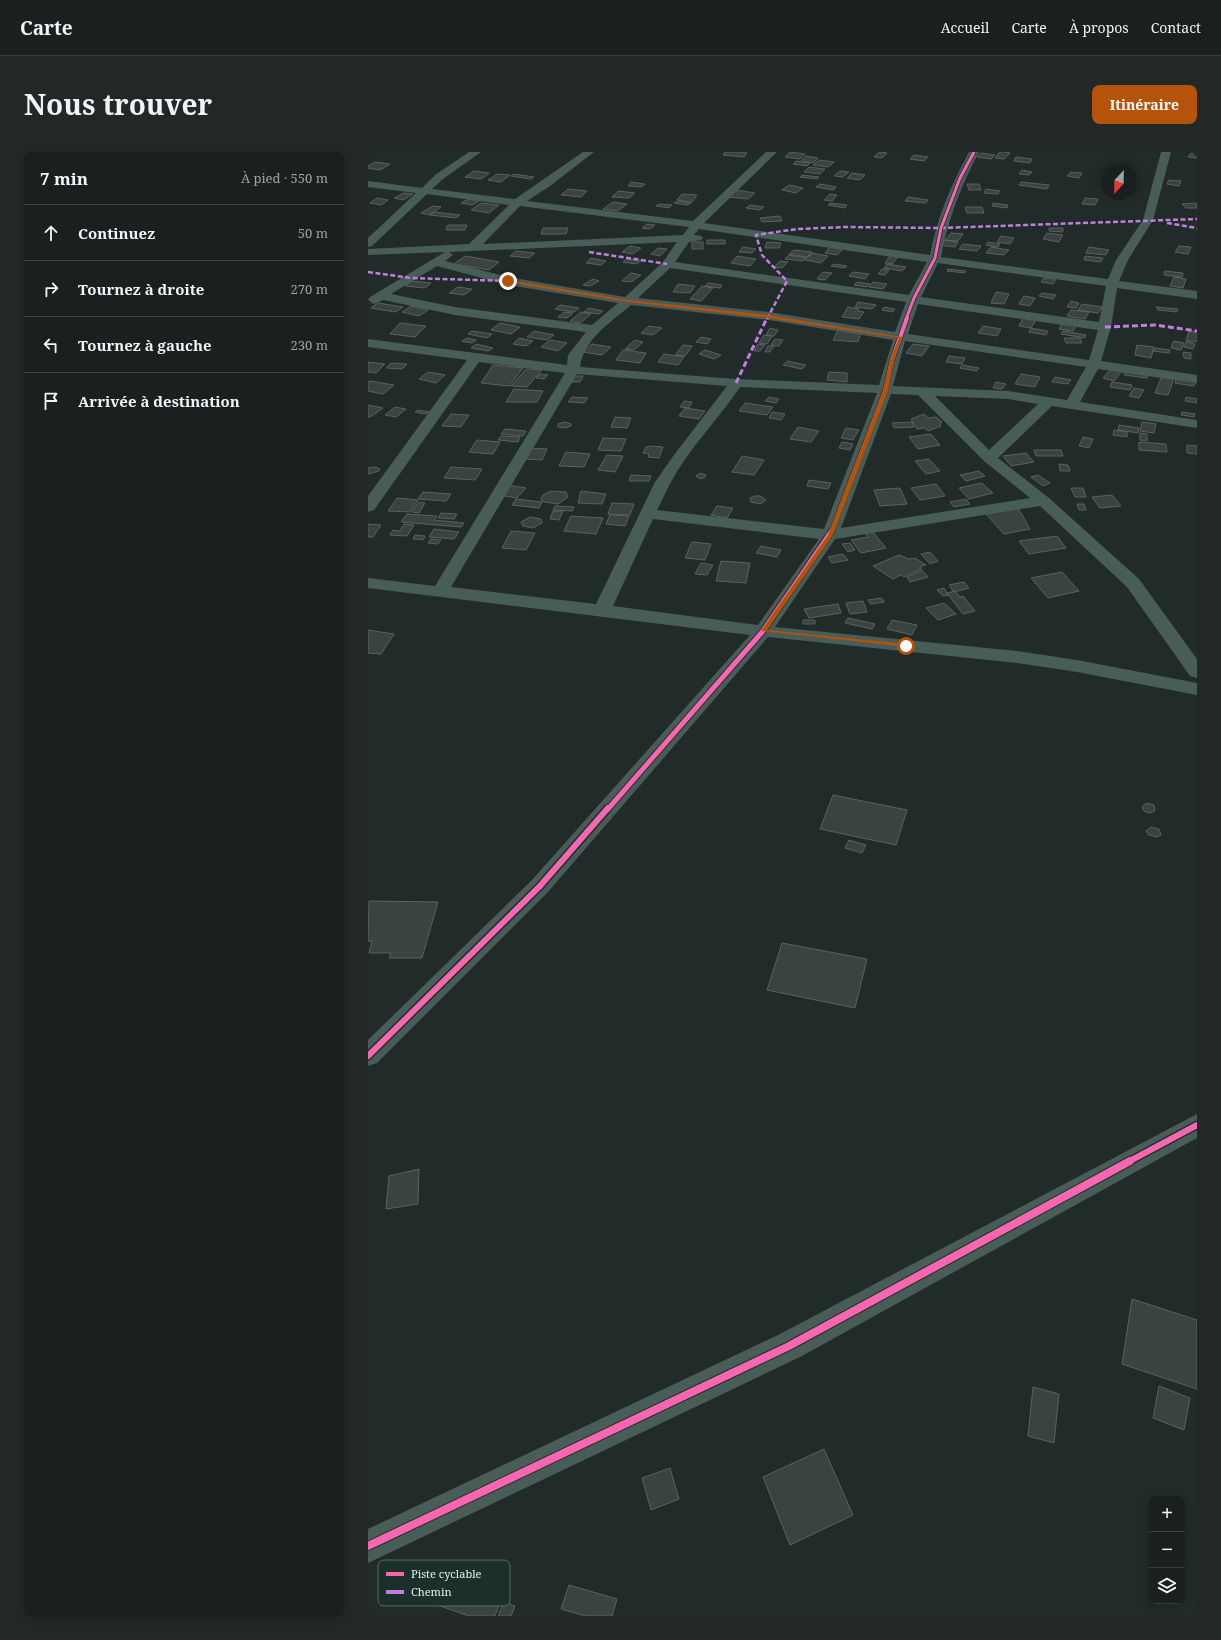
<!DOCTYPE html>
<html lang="fr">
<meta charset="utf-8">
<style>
:root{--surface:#19201f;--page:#222828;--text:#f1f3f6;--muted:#9fa3a4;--line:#373e3d;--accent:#b45309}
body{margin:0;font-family:"Noto Serif",serif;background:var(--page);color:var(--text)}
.controls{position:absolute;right:12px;bottom:12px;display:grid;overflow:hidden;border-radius:8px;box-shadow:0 2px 10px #0003}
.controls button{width:36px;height:36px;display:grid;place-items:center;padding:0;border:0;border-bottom:1px solid var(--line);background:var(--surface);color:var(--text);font:20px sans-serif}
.compass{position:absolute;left:733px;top:12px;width:36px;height:36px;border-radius:50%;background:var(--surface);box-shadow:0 2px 10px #0003;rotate:202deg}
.stop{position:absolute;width:12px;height:12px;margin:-9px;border:3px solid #b45309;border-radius:50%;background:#fff}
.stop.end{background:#b45309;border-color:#fff;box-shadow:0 1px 4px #0008}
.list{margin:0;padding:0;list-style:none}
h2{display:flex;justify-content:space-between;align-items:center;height:52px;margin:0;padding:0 16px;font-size:17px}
h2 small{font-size:13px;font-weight:400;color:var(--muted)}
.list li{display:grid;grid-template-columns:26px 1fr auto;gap:12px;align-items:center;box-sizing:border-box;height:56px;padding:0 16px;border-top:1px solid var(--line)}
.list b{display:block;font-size:15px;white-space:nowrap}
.list em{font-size:13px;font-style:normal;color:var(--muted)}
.icon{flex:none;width:22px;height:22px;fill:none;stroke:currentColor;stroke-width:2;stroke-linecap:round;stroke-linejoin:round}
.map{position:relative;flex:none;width:829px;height:1464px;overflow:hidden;border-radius:8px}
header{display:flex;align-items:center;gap:24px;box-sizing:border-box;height:56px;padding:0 20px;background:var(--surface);border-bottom:1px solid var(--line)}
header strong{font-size:19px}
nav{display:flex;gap:22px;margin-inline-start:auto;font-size:14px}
.intro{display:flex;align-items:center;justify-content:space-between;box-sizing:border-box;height:96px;padding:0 24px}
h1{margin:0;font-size:28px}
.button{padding:10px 18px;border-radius:8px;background:var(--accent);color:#fff;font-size:14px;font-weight:700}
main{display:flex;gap:24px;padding:0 24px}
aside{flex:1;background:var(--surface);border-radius:8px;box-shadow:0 2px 10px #0003}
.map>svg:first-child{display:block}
.building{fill:#3a4341;stroke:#59625f}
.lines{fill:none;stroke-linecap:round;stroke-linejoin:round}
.minor{fill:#495d58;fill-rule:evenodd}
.quiet-far1{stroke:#c07fdc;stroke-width:2.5;stroke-dasharray:5 2.5;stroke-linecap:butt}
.quiet{stroke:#c07fdc;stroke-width:3;stroke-dasharray:6 3;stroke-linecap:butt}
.cycleway-far4-casing{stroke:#1c302b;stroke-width:4.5}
.cycleway-far3-casing{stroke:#1c302b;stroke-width:5.5}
.cycleway-far2-casing{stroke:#1c302b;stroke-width:7}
.cycleway-far1-casing{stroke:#1c302b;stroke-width:9}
.cycleway-casing{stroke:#1c302b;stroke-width:10}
.cycleway-far4{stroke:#f766af;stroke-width:3}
.cycleway-far3{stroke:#f766af;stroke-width:4}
.cycleway-far2{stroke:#f766af;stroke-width:5}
.cycleway-far1{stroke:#f766af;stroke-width:6}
.cycleway{stroke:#f766af;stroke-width:8}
.route{fill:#b45309}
.key{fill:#1c302b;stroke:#586a65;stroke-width:1}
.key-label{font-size:11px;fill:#e3f0ec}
</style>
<header>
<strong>Carte</strong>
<nav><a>Accueil</a><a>Carte</a><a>À propos</a><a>Contact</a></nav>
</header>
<div class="intro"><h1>Nous trouver</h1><a class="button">Itinéraire</a></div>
<main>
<aside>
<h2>7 min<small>À pied · 550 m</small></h2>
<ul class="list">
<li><svg class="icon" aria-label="ahead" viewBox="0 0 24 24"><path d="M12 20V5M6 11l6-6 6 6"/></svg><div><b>Continuez</b></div><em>50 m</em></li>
<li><svg class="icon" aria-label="right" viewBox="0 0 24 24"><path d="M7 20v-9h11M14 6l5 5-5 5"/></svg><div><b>Tournez à droite</b></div><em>270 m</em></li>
<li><svg class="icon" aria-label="left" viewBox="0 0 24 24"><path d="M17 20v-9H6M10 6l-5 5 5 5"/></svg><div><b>Tournez à gauche</b></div><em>230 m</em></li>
<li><svg class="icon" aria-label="arrive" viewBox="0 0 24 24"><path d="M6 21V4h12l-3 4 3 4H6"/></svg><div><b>Arrivée à destination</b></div></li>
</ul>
</aside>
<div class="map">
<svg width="829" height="1464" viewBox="0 0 829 1464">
<rect width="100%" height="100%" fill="#212b29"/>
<path class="building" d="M357,0h22l-3,5 -21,-2z
M422,0l15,2 -5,5 -15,-2z
M511,0h1l7,1 -5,5 -8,-1z
M632,0h4l6,1 -6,6 -9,-1z
M613,1l14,2 -4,4 -14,-2z
M823,1h6v5l-9,-1z
M546,3l14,2 -4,4 -14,-2z
M438,4l12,2 -5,5 -12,-2z
M648,5l16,2 -2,4 -16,-2z
M451,8l15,2 -6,5 -15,-2z
M428,9l14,2 -3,3 -14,-2z
M7,10l15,2 -10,6 -12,-2v-2z
M441,15l16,2 -5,5 -16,-2z
M654,18l10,2 -3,3 -10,-1z
M106,19l15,2 -8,6 -16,-2z
M472,19l9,1 -6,5 -9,-1z
M703,20l11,1 -3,5 -12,-2z
M484,21l13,2 -5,5 -13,-2z
M129,22l13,1 -9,7 -13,-2z
M146,22l20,3 -3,2 -20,-3z
M434,23l17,2 -2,2 -17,-2z
M801,28l12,1 -2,5 -12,-2z
M263,30l14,2 -4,3 -13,-1z
M653,30l28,3 -2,4 -28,-4z
M452,32l16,3 -3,3 -17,-3z
M599,32h12l2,6h-12z
M421,33l14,3 -7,5 -14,-3z
M200,37l19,2 -6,6 -20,-2z
M618,37l14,2 -2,3 -14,-1z
M369,38l18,3 -7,6 -19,-2z
M250,39l17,2 -6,5 -17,-1z
M36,41l9,1 -10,6 -9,-2z
M314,42l15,1 -5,7 -15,-2z
M462,42l7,1 -5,6 -8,-1z
M746,42h14l-1,4 -14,-2z
M540,45l20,3 -2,3 -21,-2z
M9,46l11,2 -7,5 -11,-2z
M717,46l13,1 -3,6 -13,-1z
M100,47l11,2 -7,4 -11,-2z
M309,49l14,2 -3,2 -14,-2z
M245,50l14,2 -9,7 -15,-2z
M113,51l18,2 -10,8 -18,-3z
M462,51l17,2 -2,3 -17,-3z
M625,51l15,2 -1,3 -15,-2z
M828,51l1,5h-11l-4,-4z
M291,52l13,1 -3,3 -13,-2z
M382,53l14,2 -4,3 -14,-2z
M65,54l8,1 -12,8 -8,-2z
M597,55h17l2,6h-17z
M67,60l25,3 -4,3 -26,-3z
M412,64l2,5 -20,1 -2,-4z
M279,72l8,1 -5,4 -8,-1z
M80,73h19l-2,5h-19z
M175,76h25l-2,6h-25z
M681,76h14v4l-14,-1z
M583,81l12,1 -5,7 -13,-1z
M679,81l16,2 -4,7 -16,-3z
M633,84l13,2 -4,6 -13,-2z
M339,88h18v4h-18z
M572,88l18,2 -3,5 -17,-2z
M324,90h11v7h-11z
M399,90l14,1 -2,5h-14z
M620,90l12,2 -2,3 -12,-2z
M595,92l18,2 -4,5 -18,-2z
M262,94l11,2 -8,6 -11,-2z
M811,94l12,1 -3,7 -13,-2z
M375,95l13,2 -4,4 -13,-1z
M462,95l13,2 -6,6 -12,-2z
M623,95l18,3 -5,5 -18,-2z
M721,95l20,3 -3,5 -20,-2z
M290,96l9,1 -7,7 -9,-2z
M426,98l18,2 -5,5 -18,-3z
M148,99l19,2 -6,5 -19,-2z
M444,101l16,3 -7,7 -16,-3z
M421,103l17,3 -3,3 -18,-2z
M97,104l34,6 -10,8 -35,-6z
M369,104l19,3 -6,7 -19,-3z
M522,104l8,1 -6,7 -7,-1z
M717,104l18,2 -2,4 -17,-2z
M223,106l15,3 -5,4 -15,-2z
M259,107l14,2 -5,3 -13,-2z
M412,109l8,1 -6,6 -8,-1z
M466,112l13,2 -2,2 -14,-2z
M519,112l19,3 -4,4 -18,-3z
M514,117l7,1 -4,5 -7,-1z
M580,117l18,2 -1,2 -18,-2z
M797,119l18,2 -1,4 -18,-2z
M455,120l9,1 -7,7 -8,-1z
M485,120l16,2 -4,5 -16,-3z
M263,121l10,2 -10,7 -9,-1z
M806,125l12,2 -3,9 -13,-2z
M676,126l12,1 -3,5 -12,-2z
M225,127l6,2 -9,5 -7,-1z
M44,129l19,2 -6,5 -20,-2z
M489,130l13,2 -3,3 -13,-2z
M505,130l14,2 -4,5 -14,-2z
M340,131l14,2 -2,3 -15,-2z
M310,132l17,2 -5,7 -17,-1z
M334,134l11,2 -12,13 -11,-2z
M90,135l14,2 -8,6 -15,-2z
M628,140l13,2 -5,10 -13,-1z
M674,141l14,2 -3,4 -14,-3z
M656,144l11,2 -5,8 -11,-2z
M703,149l8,2 -3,5 -9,-1z
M490,150l18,3 -4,4 -17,-2z
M10,151l25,4 -7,5 -25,-4z
M714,152l20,3 -4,6 -20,-3z
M192,153l19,3 -5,4 -19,-3z
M43,154l17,4 -9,6 -17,-4z
M480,155l11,2 -1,2 6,1 -5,7 -17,-2z
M516,155l11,2 -2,3 -11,-2z
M788,155l22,2 -1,3 -19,-2z
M221,156l14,3 -4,3 -15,-2z
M703,158l18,2 -4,7 -18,-3z
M196,160l9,1 -6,5 -9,-1z
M213,160l10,2 -11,9 -10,-2z
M655,166l13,2 -5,8 -12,-2z
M695,169l14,3 -4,7 -14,-2z
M32,171l26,3 -11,11 -25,-3z
M132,171l20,4 -9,7 -20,-4z
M281,174l13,2 -9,7 -12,-2z
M615,174l18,3 -4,7 -19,-3z
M402,176l8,2 -4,6 -8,-1z
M663,176l17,3 -2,4 -17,-3z
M470,178l23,2 -3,10 -25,-2z
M104,179l20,3 -5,4 -19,-4z
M166,179l20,4 -7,5 -20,-3z
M695,179l23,4 -1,3 -24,-4z
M821,179l8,1v10l-11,-1z
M396,183l8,1 -5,8 -8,-1z
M333,185l10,2 -4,5 -11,-2z
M99,186l9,2 -4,3 -10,-2z
M151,186l14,3 -7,5 -13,-2z
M696,186h16l2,5h-16z
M407,187l8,1 -4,6 -8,-1z
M182,188l17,3 -9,8 -17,-4z
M267,188l8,2 -9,8 -9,-1z
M806,189l10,2 -3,7 -10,-2z
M818,190l9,2 -2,5 -9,-2z
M108,192l17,4 -5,3 -17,-3z
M224,192l19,3 -9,8 -19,-3z
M390,192l7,1 -5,6h-6z
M545,192l16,2 -7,10 -16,-3z
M315,193l9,1 -7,10 -10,-1z
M769,193l17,2 -3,11 -16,-3z
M400,194h6l-4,6h-5z
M787,196l15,2 -1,3 -16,-2z
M255,198l23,3 -6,10 -24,-3z
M337,198l16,5 -7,4 -15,-5z
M815,200l8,1v6l-7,-1z
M296,202l20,3 -6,8 -20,-3z
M581,204l16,2 -3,6 -16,-2z
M419,209l19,4 -4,4 -19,-4z
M0,210l17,2 -9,9 -8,-1z
M23,211l16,1 -5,5 -16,-1z
M125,213l30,3 -14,18 -28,-3z
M594,213l17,3 -2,3 -17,-3z
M158,217l16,1 -15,17 -16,-1z
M743,217l11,2 -8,10 -11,-3z
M757,218l23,3 -1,5 -23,-3z
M60,220l17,3 -9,8 -17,-4z
M461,220l18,1v9l-20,-2z
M172,222l8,1 -4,4 -8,-1z
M653,222l19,3 -5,10 -20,-3z
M207,224h8l-3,6h-8z
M794,224l12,2 -6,17 -13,-2z
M687,225l16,3 -3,4 -16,-2z
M809,225l19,3 -2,6 -19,-3z
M2,229l24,4 -11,9 -15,-3v-9z
M628,230l10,2 -4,5 -9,-1z
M744,230l20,3 -2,5 -20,-3z
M766,236l10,2 -5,8 -10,-2z
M146,237l29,2 -6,11h-31z
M204,245l16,1 -4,5 -16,-1z
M401,245l10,2 -3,4 -11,-2z
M818,245l11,2v4l-12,-2z
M316,249l8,1 -3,6 -9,-1z
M377,251l28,4 -6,8 -28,-4z
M0,253l15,3 -13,9h-2z
M27,255l11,2 -10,8 -11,-2z
M317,256l20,3 -6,8 -20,-3z
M50,258l11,2 -4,2 -10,-2z
M404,260l13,2 -4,6 -12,-2z
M814,260l13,2 -1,3 -13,-2z
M83,262l18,1 -8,12 -19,-1z
M556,262l5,4 7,-1 6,5 -2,1 1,3 -13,5 -3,-3 -8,1 -6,-10z
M247,265l16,1 -4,10 -16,-1z
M197,270l6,2v2l-6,2 -7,-1v-3z
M544,270l2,5 -20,1 -2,-5z
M774,270l14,2 -2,9 -14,-2z
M751,273l20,3 -1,5 -20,-3z
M430,275l21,4 -8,11 -21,-3z
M478,276l13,2 -6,10 -12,-2z
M137,277l21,2 -3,5 -22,-2z
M746,278l13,2v5l-14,-2z
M772,281l7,1v7l-7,-1z
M563,282l9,11 -22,4 -9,-12z
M133,284l19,1 -2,5 -20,-2z
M715,285l10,2 -4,9 -10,-2z
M235,286l23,1 -5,12 -23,-1z
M109,288l23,2 -7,12 -24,-2z
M474,290l11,2 -3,6 -11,-2z
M771,290l27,2 1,8 -28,-2z
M819,293l10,1v8l-10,-1z
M283,294l12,1 -4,11 -11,-1 1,-3 -6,-1 3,-6z
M162,296l17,1 -5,11 -17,-1z
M666,298h27l2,6h-27z
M198,300l24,2 -6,13 -25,-1z
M658,301l8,9 -23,4 -8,-10z
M239,303l16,1 -8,16 -17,-2z
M374,304l22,4 -10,15 -22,-3z
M561,307l11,12 -14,3 -11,-13z
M691,312l9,1 2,6h-10z
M8,315l4,2 -1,2 -11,3v-6z
M83,315l31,2 -7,11 -31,-2z
M611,319l6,5 -19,5 -6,-6z
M332,321l6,2v1l-4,3 -5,-2 -1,-1z
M263,323l20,1 -2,5h-20z
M670,323l12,8 -7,3 -12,-9z
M441,328l22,3 -3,6 -21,-3z
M614,331l11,10 -24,6 -10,-11z
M568,332l9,12 -25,4 -9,-12z
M139,333l19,3 -9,10 -19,-3z
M532,336l7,16 -27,2 -6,-16z
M703,336h12l3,9h-11z
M183,339l15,1 2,5 -10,7 -14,-2 -3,-2 2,-5z
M213,339l25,3 -4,10 -24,-1z
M55,340l28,2 -5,7 -28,-2z
M744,343l9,11 -21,2 -8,-11z
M387,344h6l5,4 -6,4 -9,-2 -1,-4z
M29,346l21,2 -8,12 -22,-1z
M148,347l26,3 -3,6 -27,-3z
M598,347l4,5 -16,3 -4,-5z
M51,350l6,1 -6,10 -7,-1z
M244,351l22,1 -4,11 -22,-1z
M709,352h7l2,6h-7z
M187,354l19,1 -2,4 -19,-1z
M349,354l16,2 -6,10 -16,-3z
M649,354l13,23 -26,5 -19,-21z
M185,359h10l-4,9 -9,-1z
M73,361l16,1 -3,5 -16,-1z
M39,362l30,2 -3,4 30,3 -3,4 -60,-5z
M242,363l19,1 -4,10 -19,-2z
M203,364l32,2 -7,16 -32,-3z
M162,365l11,2 1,4 -9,5 -10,-2 -2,-4z
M0,372l13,1 -8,12h-5z
M36,372l10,1 -7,11 -17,-1 3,-5 7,1z
M66,377l25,3 -5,7 -25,-2z
M143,379l24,2 -9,17 -24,-2z
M505,380l13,16 -25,5 -10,-13 17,-3 -3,-4z
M47,383l10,1 -2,4 -10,-1z
M689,384l9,12 -37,6 -10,-13z
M63,387l10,1 -3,4 -10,-1z
M324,390l19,2 -6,16 -20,-2z
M482,391l5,7 -7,2 -6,-8z
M393,394l20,4 -4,7 -21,-4z
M562,400l8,9 -8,3 -9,-10z
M475,402l5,6 -16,3 -4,-6z
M531,403l10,4 6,-1 11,7 -6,1 2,2 -18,9 -3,-2 -8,4 -20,-13z
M353,409l29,2 -4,20 -30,-2z
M333,411l12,2 -6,10 -12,-1z
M554,418l6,7 -18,5 -3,-5z
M694,420l17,19 -31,7 -17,-20z
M596,430l5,6 -15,4 -5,-7z
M576,436l4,7 -5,1 -6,-6z
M587,439l5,6 3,-1 12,15 -12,3 -16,-21z
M514,446l2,4 -13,2 -3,-4z
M495,449l4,11 -17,2 -4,-11z
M576,451l12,11 -18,6 -12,-12z
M470,452l3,9 -32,5 -5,-9z
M480,466l27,6 -3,5 -27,-6z
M435,468h12v4h-12z
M524,468l25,5 -5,10 -25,-6z
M0,478l26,4 -13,20 -13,-1z
M465,643l74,15 -11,35 -76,-16z
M778,651l8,2 1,6 -6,2 -5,-2 -2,-4z
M783,675l8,2 2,6 -4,2 -8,-2 -3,-4z
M481,688l17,5 -4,8 -17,-5z
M1,749l69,1 -16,56h-33l2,-5h-22l3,-12h-4z
M414,791l85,16 -12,49 -88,-18z
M51,1017l-1,35 -32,5 3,-33z
M764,1147l65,21v69l-75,-25z
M791,1234l31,12 -6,32 -31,-12z
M665,1235l26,7 -5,49 -26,-7z
M456,1297l29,66 -63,30 -27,-68z
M302,1316l9,31 -28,11 -9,-32z
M64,1413l73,25 -10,26h-26l-52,-18z
M201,1433l48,14 -5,17h-26l-25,-7z
M136,1450l11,4 -4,10h-13z"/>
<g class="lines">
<path class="minor" d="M101,0h12l-38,27 -11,10 83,10 68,-47h11l-44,34 -23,15 166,20 73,-69h11l-73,71 226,32c7,-37 21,-70 39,-103h10c-18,34 -31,67 -38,105l167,22 8,-19 27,-40 18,-68h10l-18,68 -25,40 -9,21 78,10v8l-80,-11 -6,39 -10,34 96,14v8l-99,-14 -18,33 117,18v8l-145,-22 -54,52 51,40 90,81 58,80v19l-7,-2 -63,-89 -87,-81 -205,33 -60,88 242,24 60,9 120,23v12l-120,-23 -60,-9 -249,-26 -220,255 -171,171 -9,3v-26l164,-160 218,-245 -382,-47v-10l67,8 130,-213 -86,-11 -105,148 -6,2v-16l99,-136 -99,-13v-8l199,26 1,-10 18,-23 -131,-17 -72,-15 -9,4 -6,-4 2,-3 75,-45 -77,3v-6l101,-5 40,-39 -82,-11 -55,52 -4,1v-9l48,-45 -48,-6v-6l54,7 13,-13zM152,54l169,21 -6,8 -200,9zM331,77l228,33 -18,33 -234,-33 14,-20 12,-2 2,-2 -2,-2 -7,-1zM309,90l-14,20 -38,35 -117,-20 -63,-16 8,-6 -4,-3zM570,111l168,23 -7,36 -178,-25zM69,114l71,19 110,18 -26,22 -137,-18 -64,-13zM302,116l236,34 -11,30 -126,-20 -131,-14zM550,152l180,26 -9,30 -181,-26zM263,153l138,15 124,20 -14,45 -143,-6 -156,-12c3,-27 31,-45 51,-62zM537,189l181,26 -19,33 -59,-9 -115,-5zM209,222l150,12 -53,69 -19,27 -59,122 -145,-17zM372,235l137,6 -53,136 -167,-19c5,-9 9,-19 14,-28 18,-34 47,-62 69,-95zM523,242l27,1 66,66 46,37 -189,30zM567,244l73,3 30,5 -49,46zM285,367l166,20 -61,86 -145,-19z
M829,962v24l-397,219 -432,206v-34l410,-194z"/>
<path class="quiet-far1" d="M799,71l30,5
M221,100l78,12
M0,120l43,6 97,3
M399,167l20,-38 -25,-26 -6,-20 41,-6 48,-2 96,1 256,-9"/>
<path class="quiet" d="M737,175l50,-2 42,6
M368,231l31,-65"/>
<g class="cycleway-far4-casing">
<path id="cycleway-far4" d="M538,167l8,-21 21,-40 6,-30 19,-50 14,-26"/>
</g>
<g class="cycleway-far3-casing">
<path id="cycleway-far3" d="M463,381l54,-142 7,-31 15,-42"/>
</g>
<g class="cycleway-far2-casing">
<path id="cycleway-far2" d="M240,657l155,-178 68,-99"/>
</g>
<g class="cycleway-far1-casing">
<path id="cycleway-far1" d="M0,904l172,-170 68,-78
M760,1010l69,-37"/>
</g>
<g class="cycleway-casing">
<path id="cycleway" d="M0,1394l421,-200 341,-185"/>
</g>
<use href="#cycleway-far4" class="cycleway-far4"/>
<use href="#cycleway-far3" class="cycleway-far3"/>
<use href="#cycleway-far2" class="cycleway-far2"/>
<use href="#cycleway-far1" class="cycleway-far1"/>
<use href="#cycleway" class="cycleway"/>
</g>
<path class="route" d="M140,128l120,20 140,15 134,22 -8,23 -6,31 -55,144 -66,95 139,14 2,3 -147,-16 67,-96 55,-144 7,-31 9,-22 -131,-20 -140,-16 -121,-20z"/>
<rect x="10" y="1408" width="132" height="46" rx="6" class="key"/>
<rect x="18" y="1420" width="18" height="4" fill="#f766af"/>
<rect x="18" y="1438" width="18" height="4" fill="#c07fdc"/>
<g class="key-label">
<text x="43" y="1426">Piste cyclable</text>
<text x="43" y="1444">Chemin</text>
</g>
</svg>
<div class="controls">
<button>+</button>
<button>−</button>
<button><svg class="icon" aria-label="layers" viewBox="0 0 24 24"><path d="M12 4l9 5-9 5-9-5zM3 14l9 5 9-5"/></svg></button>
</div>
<svg class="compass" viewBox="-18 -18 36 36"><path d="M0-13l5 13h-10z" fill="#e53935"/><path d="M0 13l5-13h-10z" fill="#9fa3a4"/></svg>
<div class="stop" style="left:538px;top:494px"></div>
<div class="stop end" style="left:140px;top:129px"></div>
</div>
</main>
